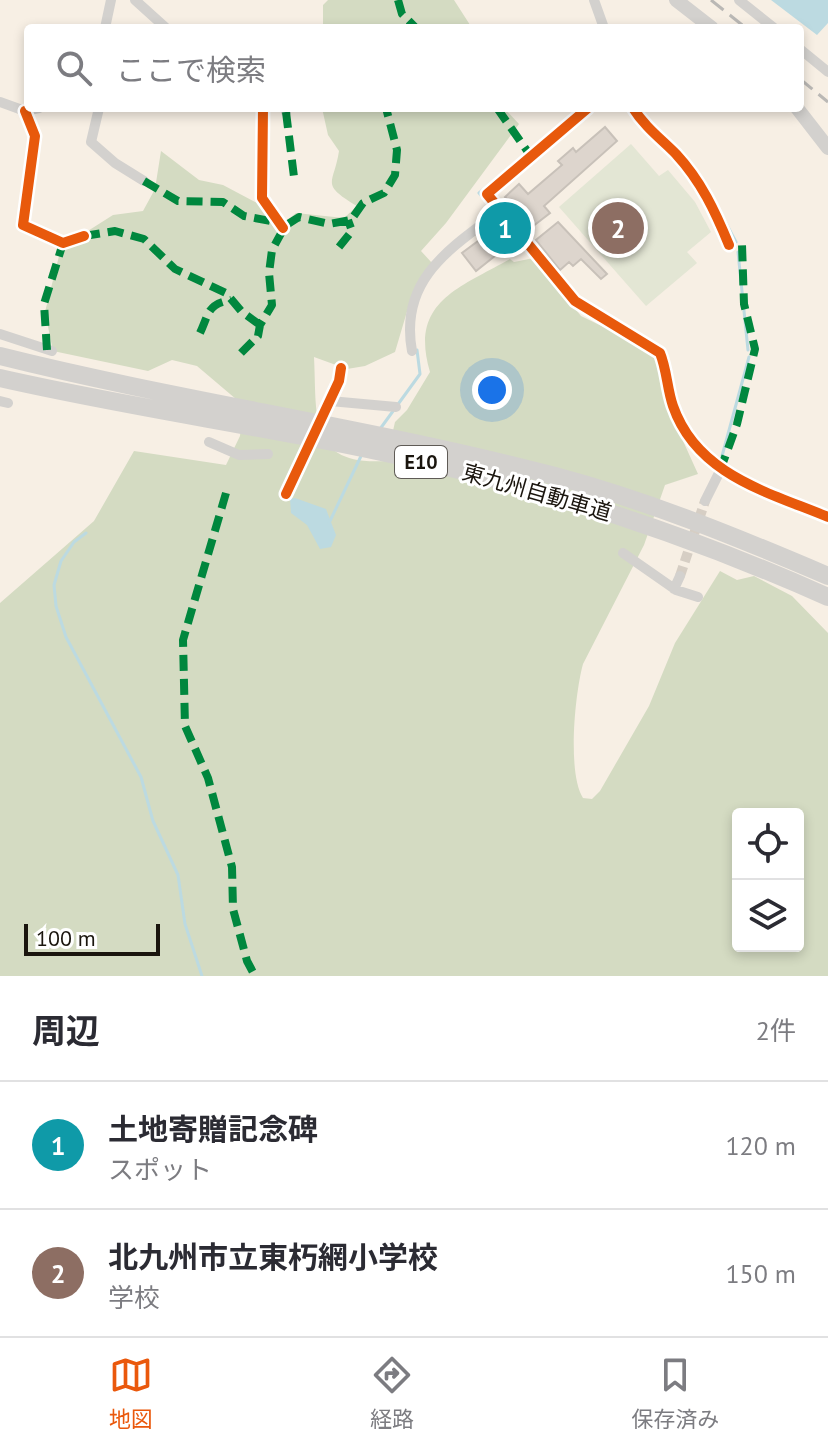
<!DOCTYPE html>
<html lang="ja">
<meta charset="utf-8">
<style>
:root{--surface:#fff;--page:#f2f2f3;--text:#2b2b33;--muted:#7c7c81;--line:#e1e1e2;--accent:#ea580c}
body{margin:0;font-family:"PT Sans","Noto Sans JP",sans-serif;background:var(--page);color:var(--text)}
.controls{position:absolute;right:24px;bottom:24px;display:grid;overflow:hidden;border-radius:8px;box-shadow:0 4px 12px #0003}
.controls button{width:72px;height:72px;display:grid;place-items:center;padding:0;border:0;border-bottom:2px solid var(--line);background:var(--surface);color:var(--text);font:40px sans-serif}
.scale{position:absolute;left:24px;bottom:20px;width:136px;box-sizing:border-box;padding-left:8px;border:4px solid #1a150e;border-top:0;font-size:22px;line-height:28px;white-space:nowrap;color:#1a150e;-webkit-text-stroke:6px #fff;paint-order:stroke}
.you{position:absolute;left:492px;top:390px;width:28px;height:28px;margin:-20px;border:6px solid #fff;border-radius:50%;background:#1a73e8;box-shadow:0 0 0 12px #1a73e833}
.badge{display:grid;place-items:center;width:52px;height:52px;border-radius:50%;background:var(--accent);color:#fff;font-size:26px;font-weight:700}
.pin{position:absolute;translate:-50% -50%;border:4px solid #fff;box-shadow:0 2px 8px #0006}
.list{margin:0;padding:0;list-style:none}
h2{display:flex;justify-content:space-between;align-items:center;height:104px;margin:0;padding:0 32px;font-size:34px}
h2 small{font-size:26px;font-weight:400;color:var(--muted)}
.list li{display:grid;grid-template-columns:52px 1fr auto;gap:24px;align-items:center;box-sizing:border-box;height:128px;padding:0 32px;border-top:2px solid var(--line)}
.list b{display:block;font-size:30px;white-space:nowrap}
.list p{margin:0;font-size:26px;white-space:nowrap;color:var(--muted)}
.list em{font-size:26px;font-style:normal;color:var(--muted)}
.icon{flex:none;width:44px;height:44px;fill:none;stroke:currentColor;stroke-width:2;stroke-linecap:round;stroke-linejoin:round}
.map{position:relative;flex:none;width:828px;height:976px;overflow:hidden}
.search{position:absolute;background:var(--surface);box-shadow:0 4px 12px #0003;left:24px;right:24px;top:24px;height:88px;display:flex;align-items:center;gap:20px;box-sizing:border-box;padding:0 28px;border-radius:8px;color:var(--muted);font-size:30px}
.sheet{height:360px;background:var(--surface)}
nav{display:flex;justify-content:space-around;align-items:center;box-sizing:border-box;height:112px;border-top:2px solid var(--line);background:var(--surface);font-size:22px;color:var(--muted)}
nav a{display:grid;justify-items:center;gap:4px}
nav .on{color:var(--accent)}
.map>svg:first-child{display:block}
.green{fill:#e3e6d4}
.forest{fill:#d4dbc2;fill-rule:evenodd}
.water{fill:#bcdae1}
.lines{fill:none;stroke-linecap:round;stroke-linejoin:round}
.stream{stroke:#bcdae1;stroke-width:3}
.building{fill:#ddd5cd;stroke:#c8c1b9;stroke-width:2}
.street-tunnel{stroke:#d6cec4;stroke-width:10;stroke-dasharray:10 5;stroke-linecap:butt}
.street{stroke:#d3d1ce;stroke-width:10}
.secondary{stroke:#d3d1ce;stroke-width:14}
.highway{stroke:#d3d1ce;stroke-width:18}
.rail{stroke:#bab8b5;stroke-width:3;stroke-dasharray:16 8;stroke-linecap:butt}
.quiet{stroke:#00873e;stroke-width:8;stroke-dasharray:16 8;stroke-linecap:butt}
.cycleway-casing{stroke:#fff;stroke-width:15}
.cycleway{stroke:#e8590c;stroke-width:10}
.labels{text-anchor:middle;stroke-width:6;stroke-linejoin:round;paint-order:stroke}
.shield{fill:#fff;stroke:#5f5b56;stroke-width:2}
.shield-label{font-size:20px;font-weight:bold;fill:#1a150e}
.street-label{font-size:22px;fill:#1a150e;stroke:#fff}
</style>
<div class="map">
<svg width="828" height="976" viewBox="0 0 828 976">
<rect width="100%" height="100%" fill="#f7efe4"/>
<path class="green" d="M631,144l28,32 9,-6 27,32 16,30 -24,20 10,11 -51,43 -87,-99z"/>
<path class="forest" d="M328,0h126l18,28h-149v-23z
M322,108h182l15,16 -73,99 -25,28 11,12 -21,35 -16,54 -30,14 -18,3 -33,-12c3,60 -6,109 72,104l9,-39 12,-12 23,-38c-21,-70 29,-84 80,-113l4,3 20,-4 47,58 70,34 7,12 6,37 34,75 -33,11 -21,60 -61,119c-8,29 -16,109 0,134l9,1 8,-8 49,-85 26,-63 45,-72 17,9 17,-4 38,20 36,37v343h-828v-373l94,-82 40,-70 92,14 14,-29 3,-31 -46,-39 -25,-6 -24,11 -95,-20 -8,-39 16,-64 52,-33 30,-4 12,-22 6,-38 38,29 24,5 36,19 13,19 13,-1 11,-9 48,5 13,-12c-38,-23 -23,-21 -18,-55l-11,-16zM738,814h60v132h-60z"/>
<path class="water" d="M771,0h57v23l-11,12z
M295,498l31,11 10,26 -5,12 -11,2 -13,-24 -16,-12 -1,-14z"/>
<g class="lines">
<path class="stream" d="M653,125l17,17
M547,136l33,-28
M711,195l25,47
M493,209l-14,-16 48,-40
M738,252l10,98
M380,429l40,-55 -3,-24
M722,456l27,-99
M329,523l33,-69
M86,533l-12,9 -13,19 -7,24 2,21 10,31 75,140 12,44 25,54 7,49 17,52"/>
</g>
<path class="building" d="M605,127l12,14 -73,65 6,7 -18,14 -27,-30 14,-13 9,10 34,-29 -4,-4 15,-13 3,4z
M558,222l49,52 -6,5 -20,-20 -8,7 -4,-4 -9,8 -24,-30z
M497,227l13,17 -34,27 -14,-18z"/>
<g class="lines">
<path class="street-tunnel" d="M304,457l23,-51
M680,576l25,-75"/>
<path class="street" d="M135,0l31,28
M594,0l10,28
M739,0l35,28
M105,28l6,-28
M800,49l28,23
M0,102l25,9 14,-3
M99,108l-8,34 24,21 29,18
M263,108l-1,90 21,30
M285,108l1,4
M588,108l-101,86 88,107 85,52c7,17 7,36 13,53 24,69 95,86 155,111
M633,108c12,19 27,30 43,46 25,27 39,57 53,91
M25,111l10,25 -12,89 40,18 21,-7
M0,334l52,17
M412,351c-13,-71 37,-102 88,-140
M0,401l8,2
M330,401l66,6
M329,404l12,-36
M209,442l30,13 29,-1
M286,494l18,-37
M705,501l15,-30
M623,553l53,37 22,7
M674,589l6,-13"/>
<path class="secondary" d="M676,0l36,28
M797,108l31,40"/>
<path class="highway" d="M0,356c184,46 372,72 555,120 94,25 184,62 273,100
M0,378c153,35 310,54 463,93 125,31 246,73 365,126"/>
<path class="rail" d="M711,0l35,28
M800,79l28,23"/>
<path class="quiet" d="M398,0l4,14 14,14
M497,108l33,47
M286,112l8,65
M144,181l34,20 45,1 21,14 32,6
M84,236l31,-5 29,8 31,30 51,24 16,19 18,13
M339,247l13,-16 -4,-11
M200,333c9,-19 7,-29 31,-33
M47,350l-3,-46 19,-61
M241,353l17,-17 2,-11 12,-20 -3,-32 3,-23 13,-24 14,-9 30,7 22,-4 12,-17 21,-10 11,-18 2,-25 -11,-42
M720,471l17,-47 18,-75 -11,-45 -2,-59h-13
M226,493l-43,147 2,86 23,52 24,89 1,42 14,52 8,15"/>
<g class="cycleway-casing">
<path id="cycleway" d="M263,108l-1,90 21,30
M588,108l-101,86 88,107 85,52c7,17 7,36 13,53 24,69 95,86 155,111
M633,108c12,19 27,30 43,46 25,27 39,57 53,91
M25,111l10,25 -12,89 40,18 21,-7
M286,494l53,-113 2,-13"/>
</g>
<use href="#cycleway" class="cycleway"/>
</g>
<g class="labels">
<rect class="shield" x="395" y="446" width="52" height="32" rx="6"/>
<g class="shield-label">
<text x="421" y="469">E10</text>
</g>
<g class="street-label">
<text transform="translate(537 492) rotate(16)" y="8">東九州自動車道</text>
</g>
</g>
</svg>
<div class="controls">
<button><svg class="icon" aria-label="locate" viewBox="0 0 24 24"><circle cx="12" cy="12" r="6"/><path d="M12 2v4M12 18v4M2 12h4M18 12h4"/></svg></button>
<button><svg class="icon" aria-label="layers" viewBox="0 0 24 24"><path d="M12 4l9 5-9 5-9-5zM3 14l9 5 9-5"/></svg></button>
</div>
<div class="scale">100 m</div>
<div class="you"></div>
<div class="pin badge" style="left:505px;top:228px;background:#0f9aa8">1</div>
<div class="pin badge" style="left:618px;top:228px;background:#8d6e63">2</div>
<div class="search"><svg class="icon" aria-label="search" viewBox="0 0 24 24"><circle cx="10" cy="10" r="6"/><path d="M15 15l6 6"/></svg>ここで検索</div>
</div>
<section class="sheet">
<h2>周辺<small>2件</small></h2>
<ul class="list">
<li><span class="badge" style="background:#0f9aa8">1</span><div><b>土地寄贈記念碑</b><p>スポット</p></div><em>120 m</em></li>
<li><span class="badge" style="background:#8d6e63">2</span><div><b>北九州市立東朽網小学校</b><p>学校</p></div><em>150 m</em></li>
</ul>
</section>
<nav>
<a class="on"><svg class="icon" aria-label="map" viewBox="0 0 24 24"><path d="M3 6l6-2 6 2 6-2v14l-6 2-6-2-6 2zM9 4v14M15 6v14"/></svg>地図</a>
<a><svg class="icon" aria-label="directions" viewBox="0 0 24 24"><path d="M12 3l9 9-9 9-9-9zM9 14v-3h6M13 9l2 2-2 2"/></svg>経路</a>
<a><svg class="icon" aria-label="saved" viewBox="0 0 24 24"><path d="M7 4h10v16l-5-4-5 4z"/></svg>保存済み</a>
</nav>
